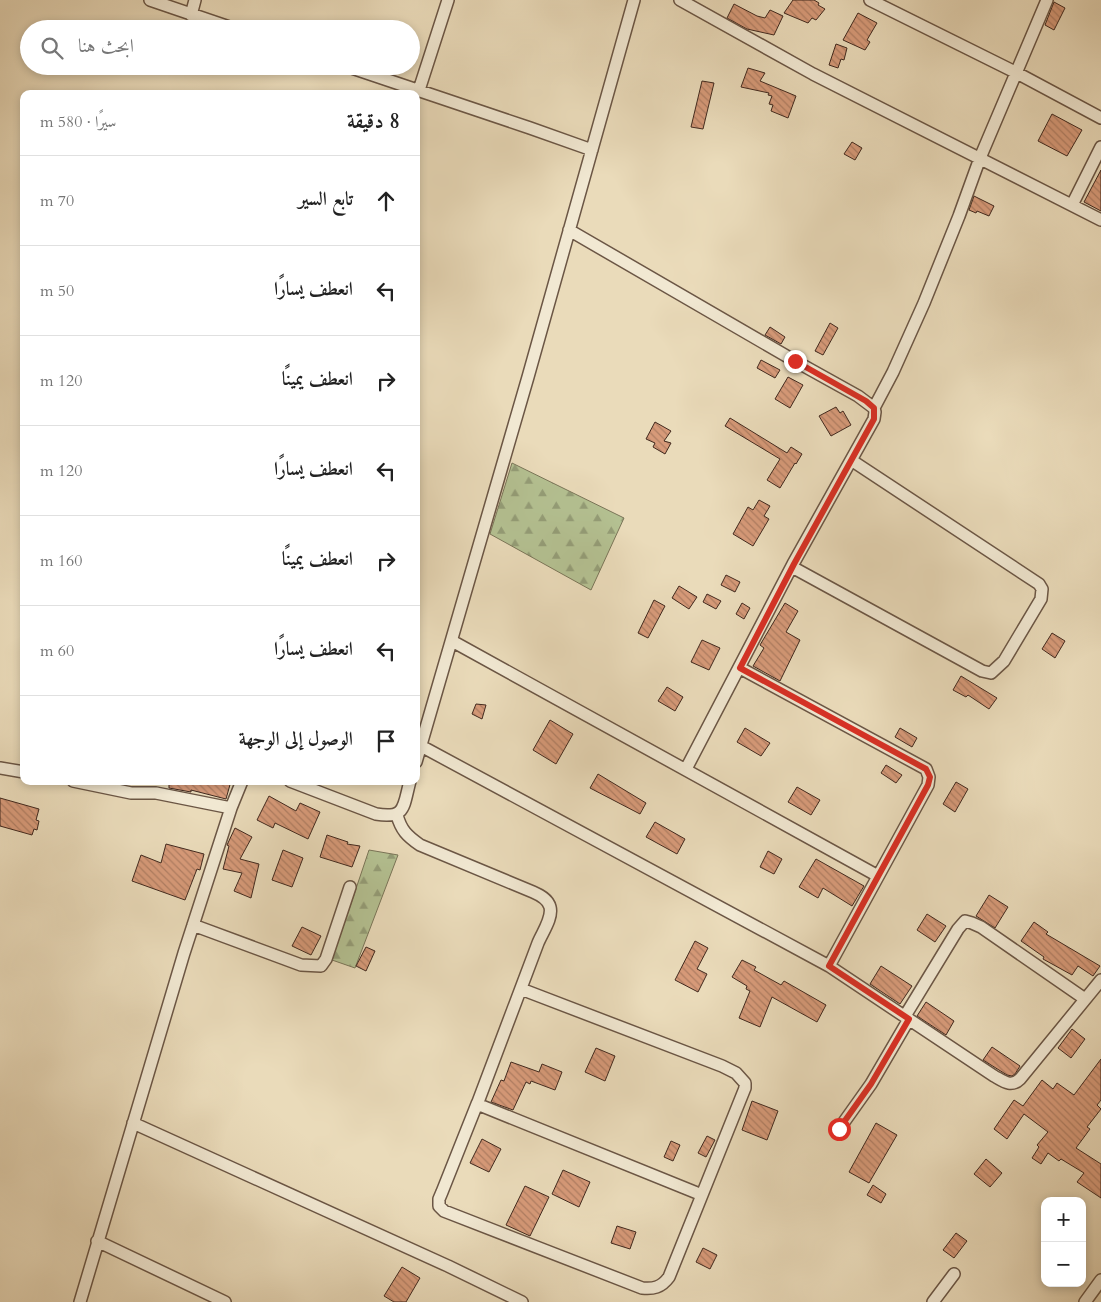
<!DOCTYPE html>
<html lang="ar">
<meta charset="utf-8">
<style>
:root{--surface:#fff;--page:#f6f6f6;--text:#222;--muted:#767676;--line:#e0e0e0}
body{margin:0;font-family:Cardo,Amiri,serif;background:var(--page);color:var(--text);direction:rtl}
.controls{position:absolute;right:15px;bottom:15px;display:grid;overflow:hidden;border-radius:10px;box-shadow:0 2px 8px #0003}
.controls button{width:45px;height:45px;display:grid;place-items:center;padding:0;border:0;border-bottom:1px solid var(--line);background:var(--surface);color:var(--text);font:25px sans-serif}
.stop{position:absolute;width:15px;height:15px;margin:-11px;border:4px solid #d93025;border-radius:50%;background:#fff}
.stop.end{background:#d93025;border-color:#fff;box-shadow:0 1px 5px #0008}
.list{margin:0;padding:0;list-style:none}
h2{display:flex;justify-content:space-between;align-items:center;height:65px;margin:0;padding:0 20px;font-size:21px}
h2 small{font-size:16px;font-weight:400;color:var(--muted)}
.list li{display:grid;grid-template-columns:32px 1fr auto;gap:15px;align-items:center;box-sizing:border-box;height:90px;padding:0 20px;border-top:1px solid var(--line)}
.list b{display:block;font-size:19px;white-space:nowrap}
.list em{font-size:16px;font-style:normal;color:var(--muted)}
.icon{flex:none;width:28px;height:28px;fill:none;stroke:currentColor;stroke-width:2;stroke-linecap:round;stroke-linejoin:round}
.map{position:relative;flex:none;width:1101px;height:1302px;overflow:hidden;direction:ltr}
.search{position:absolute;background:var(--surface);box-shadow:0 2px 8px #0003;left:20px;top:20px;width:400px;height:55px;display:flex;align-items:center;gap:12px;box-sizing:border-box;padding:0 18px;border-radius:28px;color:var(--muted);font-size:19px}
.panel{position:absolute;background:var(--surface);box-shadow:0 2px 8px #0003;left:20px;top:90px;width:400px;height:695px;border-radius:10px;direction:rtl}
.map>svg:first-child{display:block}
.forest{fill:url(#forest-firs);stroke:#7a7558}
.building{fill:url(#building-back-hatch);stroke:#41291e}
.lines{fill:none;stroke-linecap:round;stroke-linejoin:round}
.street-casing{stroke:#6b5645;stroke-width:14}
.street{stroke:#f1e8d2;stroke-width:11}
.route{stroke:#d93025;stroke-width:6}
</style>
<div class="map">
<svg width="1101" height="1302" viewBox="0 0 1101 1302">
<defs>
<pattern id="forest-firs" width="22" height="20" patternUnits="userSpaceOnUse" patternTransform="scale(1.25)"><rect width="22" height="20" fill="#b4c192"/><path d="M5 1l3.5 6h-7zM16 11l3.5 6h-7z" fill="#949d77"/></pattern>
<pattern id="building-back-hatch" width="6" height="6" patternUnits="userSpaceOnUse" patternTransform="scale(1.25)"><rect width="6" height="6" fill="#d79a79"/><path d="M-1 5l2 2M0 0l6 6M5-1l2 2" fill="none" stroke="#b07e63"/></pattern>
</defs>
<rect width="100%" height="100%" fill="#eadbba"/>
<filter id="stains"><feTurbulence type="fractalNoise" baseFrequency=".004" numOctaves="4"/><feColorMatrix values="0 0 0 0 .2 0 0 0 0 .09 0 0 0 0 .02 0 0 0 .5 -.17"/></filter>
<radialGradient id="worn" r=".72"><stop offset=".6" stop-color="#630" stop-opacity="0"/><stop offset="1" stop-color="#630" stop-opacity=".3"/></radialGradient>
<path class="forest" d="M512,463l112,55 -33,72 -101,-56z
M369,850l29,5 -43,113 -23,-8z"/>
<path class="building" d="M793,0h21l5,3 -1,2 7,4 -9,11 -4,-2 -4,5 -24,-10z
M1054,2l11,6 -11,22 -9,-5z
M734,4l23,12 8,2 5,-8 13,6 -9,19 -27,-6 -20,-11z
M858,13l19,10 -10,17 3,2 -5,8 -22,-10z
M836,44l11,4 -3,12 -3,-1 -3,9 -9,-3z
M748,68l17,5 -5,8 36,15 -8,22 -17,-7 2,-6 -4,-1 3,-8 -4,-1 1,-2 -28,-6z
M702,81l12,2 -11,46 -12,-2z
M1052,114l30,16 -15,26 -29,-15z
M852,142l10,6 -7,12 -11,-6z
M1101,170v41l-17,-9z
M974,196l20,10 -5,10 -12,-5 -1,2 -7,-3z
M830,323l8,5 -15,27 -8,-4z
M770,327l15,10 -4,7 -16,-9z
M761,360l19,10 -5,8 -18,-10z
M788,377l15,8 -13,23 -15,-9z
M836,407l4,6 3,-2 8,14 -20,11 -12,-20z
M730,418l57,35 4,-6 11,7 -6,10 -1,-1 -15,25 -13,-8 13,-21 -55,-33z
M655,422l16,9 -7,10 7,2 -6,11 -12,-7 2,-4 -9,-4z
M759,500l11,6 -6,10 5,3 -16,27 -20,-12 15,-27 5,3z
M726,575l14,7 -5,10 -14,-7z
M679,586l18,11 -8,12 -17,-11z
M707,594l14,7 -5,8 -13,-7z
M654,600l11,6 -17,32 -10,-5z
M742,603l8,5 -6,11 -8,-5z
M785,603l13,8 -12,21 14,8 -20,41 -27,-15 11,-18 -4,-3z
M1052,633l13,8 -10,17 -13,-9z
M702,640l18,8 -11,22 -18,-8z
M961,676l36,22 -8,11 -21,-14 -2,2 -13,-7z
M667,687l16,10 -8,14 -17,-10z
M476,704l10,1 -4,14 -10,-5z
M550,720l23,14 -17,30 -23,-14z
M745,728l25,15 -9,13 -24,-14z
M900,728l17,10 -5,9 -17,-10z
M886,765l16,10 -6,8 -15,-10z
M598,774l48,29 -6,11 -50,-26z
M169,781h25l8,3 1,-3h28l-5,18 -35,-9v2l-22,-4z
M956,782l12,7 -13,23 -12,-8z
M797,787l23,13 -9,15 -23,-13z
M269,796l27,15 4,-8 20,9 -12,27 -33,-16 -2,5 -16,-8z
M0,798l39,11 -3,11 3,1 -2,9 -3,-1 -2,6 -32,-9z
M655,822l30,17 -8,15 -31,-17z
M235,828l17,9 -12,22 19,5 -8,34 -17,-7 8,-18 -19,-4 6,-23 -2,-1z
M327,835l21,7 -1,2 13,2 -8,21 -32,-10z
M166,844l38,10 -4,16 -3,-1 -12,31 -53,-19 9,-26 20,8z
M283,850l20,8 -11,29 -20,-7z
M768,851l14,8 -8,15 -14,-7z
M816,859l48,27 -12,20 -29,-18 -5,10 -19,-11z
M989,895l19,12 -13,21 -19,-12z
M927,914l19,12 -11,16 -18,-12z
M1034,922l14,10 -2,2 54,32 -7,10 -15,-10 -6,9 -29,-16 1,-2 -23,-16z
M302,927l19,9 -10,19 -19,-9z
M695,941l13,7 -11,21 10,5 -9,18 -23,-12z
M366,947l9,4 -9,20 -10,-5z
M742,960l14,7 -2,3 27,15 3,-4 42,24 -9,17 -45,-25 -12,30 -21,-9 11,-27 -4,-2 1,-3 -15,-9z
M881,966l31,20 -12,18 -30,-20z
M926,1002l28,19 -8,14 -29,-19z
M1072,1029l13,10 -14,19 -13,-10z
M992,1047l28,19 -5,8 -3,2 -5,-1 -24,-15z
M596,1048l19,8 -10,25 -20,-9z
M1101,1059v41l-4,5 4,4 -14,18 3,2 -14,19 25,16v34l-24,-16 7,-9 -23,-14 -2,2 -11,-8 -7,11 -9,-6 7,-11 -2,-2 11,-13 -24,-18 -17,25 -13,-10 20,-29 9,6 19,-26 11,9 4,-6 17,12z
M511,1062l28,10 3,-8 20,8 -7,18 -24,-9 -1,3 -4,-2 -13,28 -22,-8 10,-22 3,1z
M752,1101l26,10 -11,29 -25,-10z
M876,1123l21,12 -28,48 -20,-11z
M707,1136l8,4 -9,17 -8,-4z
M482,1139l19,10 -12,23 -19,-9z
M671,1141l9,4 -7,16 -9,-4z
M986,1159l16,14 -12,14 -16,-13z
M563,1170l27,12 -11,25 -27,-13z
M873,1185l13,9 -5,9 -14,-8z
M525,1186l24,11 -19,39 -24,-11z
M617,1226l19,6 -6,17 -19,-6z
M956,1233l11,8 -13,17 -11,-8z
M703,1248l14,7 -7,14 -14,-7z
M402,1267l18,11 -14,24h-12l-10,-6z"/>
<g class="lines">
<g class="street-casing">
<path id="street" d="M150,0l85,29
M680,0l133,74 288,146
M870,0l147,73 84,45
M191,15l4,-15
M346,66l184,62 62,22
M419,90l29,-90
M1072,205l29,-58
M569,230l226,131 63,35 16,12
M792,567l190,104 9,2 13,-12 37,-62 1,-10 -3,-5 -188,-124
M452,641l426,235
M740,668l186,101 3,8 -1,8 -99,181
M421,746l408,220 165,110c9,5 17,12 26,3l81,-99
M416,762l112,-385 106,-377
M0,768l24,4
M686,769l107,-205 81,-145 1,-7 -1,-4 19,-36 31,-69 35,-87 21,-58 67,-158
M73,781l58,12h25l75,15
M290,781l86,33c30,5 27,-7 34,-33
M397,815c4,15 10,21 23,30l113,47c7,3 15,7 17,15 3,11 -8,26 -12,36 -20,53 -40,106 -60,159l-1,2 -35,88 -3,7v7l5,5 198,77c11,1 19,0 27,-11l76,-189v-5l-9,-10 -14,-7 -201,-77
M193,925l108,40 20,1 5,-7 24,-72
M905,1016l53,-87 7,-8 7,2 9,4 104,72
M477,1104l225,91
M133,1123l315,143 74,36
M839,1129l32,-45 38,-65
M97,1241l128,61
M80,1302l104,-349 47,-145 11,-27
M933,1302l21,-28
M1085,1302l16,-22"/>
</g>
<use href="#street" class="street"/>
</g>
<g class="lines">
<path class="route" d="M795,361l71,40 8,7v11l-80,145 -54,104 186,101 4,8 -2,8 -99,181 80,53 -38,65 -32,45"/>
</g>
<rect width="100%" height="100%" filter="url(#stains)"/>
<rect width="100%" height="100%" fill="url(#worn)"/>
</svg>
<div class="controls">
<button>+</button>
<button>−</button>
</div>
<div class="stop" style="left:839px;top:1129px"></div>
<div class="stop end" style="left:795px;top:361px"></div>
<div class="search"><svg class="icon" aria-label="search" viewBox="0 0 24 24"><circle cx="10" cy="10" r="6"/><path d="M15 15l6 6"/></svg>ابحث هنا</div>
<section class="panel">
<h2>8 دقيقة<small>سيرًا · 580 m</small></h2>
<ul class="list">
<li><svg class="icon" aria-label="ahead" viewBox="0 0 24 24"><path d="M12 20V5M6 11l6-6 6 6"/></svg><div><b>تابع السير</b></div><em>70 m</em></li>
<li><svg class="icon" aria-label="left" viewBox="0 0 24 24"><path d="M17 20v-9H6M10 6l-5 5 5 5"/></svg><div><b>انعطف يسارًا</b></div><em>50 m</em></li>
<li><svg class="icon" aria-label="right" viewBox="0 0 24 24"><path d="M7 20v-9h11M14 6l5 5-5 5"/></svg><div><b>انعطف يمينًا</b></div><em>120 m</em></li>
<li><svg class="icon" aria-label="left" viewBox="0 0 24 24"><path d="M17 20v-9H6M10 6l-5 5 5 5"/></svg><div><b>انعطف يسارًا</b></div><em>120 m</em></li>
<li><svg class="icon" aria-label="right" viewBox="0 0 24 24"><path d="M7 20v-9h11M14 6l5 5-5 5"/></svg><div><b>انعطف يمينًا</b></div><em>160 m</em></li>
<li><svg class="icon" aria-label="left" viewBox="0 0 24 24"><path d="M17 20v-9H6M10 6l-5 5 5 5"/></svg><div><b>انعطف يسارًا</b></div><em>60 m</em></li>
<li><svg class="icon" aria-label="arrive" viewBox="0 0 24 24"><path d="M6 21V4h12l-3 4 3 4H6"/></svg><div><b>الوصول إلى الوجهة</b></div></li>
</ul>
</section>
</div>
